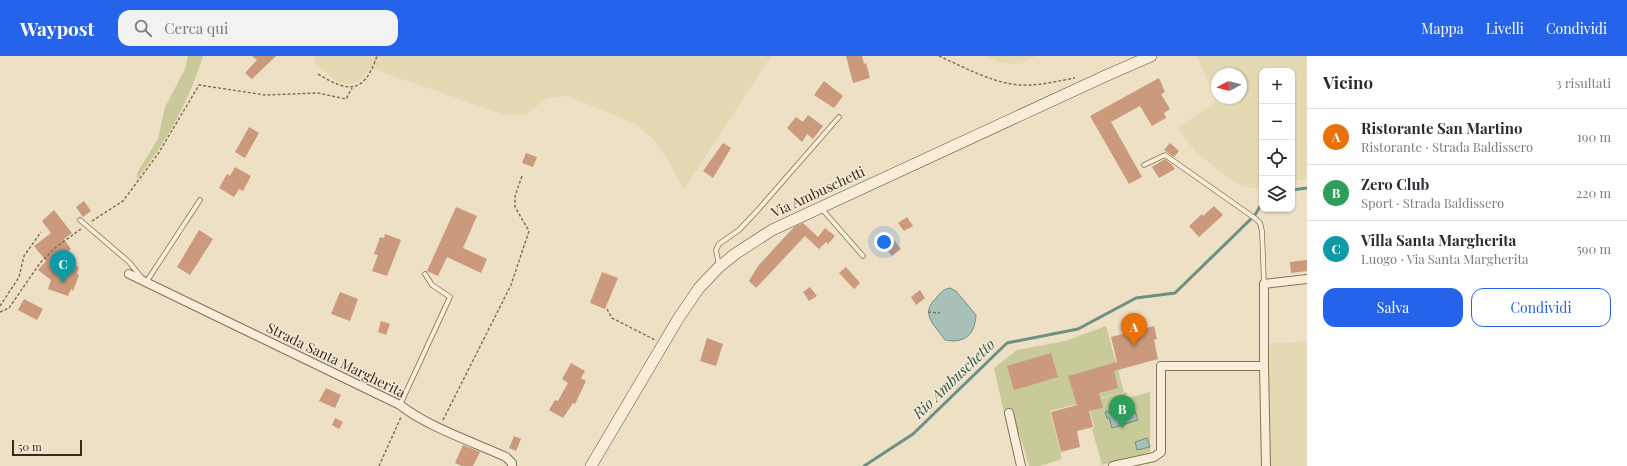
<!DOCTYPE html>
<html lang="it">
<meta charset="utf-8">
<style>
:root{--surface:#fff;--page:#f2f2f3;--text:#2b2b33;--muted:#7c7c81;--line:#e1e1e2;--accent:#2563eb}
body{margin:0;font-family:"Playfair Display",serif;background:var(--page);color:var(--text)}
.controls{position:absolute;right:12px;top:12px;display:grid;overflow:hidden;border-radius:8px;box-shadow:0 1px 3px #0004}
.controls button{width:36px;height:36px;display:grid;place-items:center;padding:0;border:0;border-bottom:1px solid var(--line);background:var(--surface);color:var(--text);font:20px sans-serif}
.compass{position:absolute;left:1211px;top:12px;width:36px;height:36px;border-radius:50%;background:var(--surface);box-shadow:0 1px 3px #0004;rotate:263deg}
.scale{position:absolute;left:12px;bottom:10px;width:70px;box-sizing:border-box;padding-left:4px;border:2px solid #382a1f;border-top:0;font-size:11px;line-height:14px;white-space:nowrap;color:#382a1f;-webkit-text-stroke:3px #f5ead5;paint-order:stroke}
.you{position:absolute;left:884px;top:186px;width:14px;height:14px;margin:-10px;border:3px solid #fff;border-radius:50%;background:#1a73e8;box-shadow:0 0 0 6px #1a73e833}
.badge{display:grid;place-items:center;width:26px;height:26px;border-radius:50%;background:var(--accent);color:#fff;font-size:13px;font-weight:700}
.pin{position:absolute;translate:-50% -33px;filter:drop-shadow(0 1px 2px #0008)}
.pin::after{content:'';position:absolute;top:21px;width:14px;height:12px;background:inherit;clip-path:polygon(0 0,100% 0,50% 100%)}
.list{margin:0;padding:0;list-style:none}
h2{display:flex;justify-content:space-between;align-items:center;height:52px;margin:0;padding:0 16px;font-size:17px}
h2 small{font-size:13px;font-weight:400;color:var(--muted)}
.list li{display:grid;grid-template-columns:26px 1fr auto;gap:12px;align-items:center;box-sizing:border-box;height:56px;padding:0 16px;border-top:1px solid var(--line)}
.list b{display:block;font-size:15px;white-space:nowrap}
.list p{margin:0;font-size:13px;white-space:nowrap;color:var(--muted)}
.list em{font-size:13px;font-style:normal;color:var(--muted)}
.actions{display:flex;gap:8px;padding:12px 16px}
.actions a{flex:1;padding:9px 0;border:1px solid var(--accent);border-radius:12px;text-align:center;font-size:14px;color:var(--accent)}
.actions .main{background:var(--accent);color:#fff}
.icon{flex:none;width:22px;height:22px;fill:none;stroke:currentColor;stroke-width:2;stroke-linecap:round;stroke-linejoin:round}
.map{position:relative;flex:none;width:1307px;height:410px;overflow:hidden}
header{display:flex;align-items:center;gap:24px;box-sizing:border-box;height:56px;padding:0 20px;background:var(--accent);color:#fff}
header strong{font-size:19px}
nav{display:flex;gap:22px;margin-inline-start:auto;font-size:14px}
.search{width:280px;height:36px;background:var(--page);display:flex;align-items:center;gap:10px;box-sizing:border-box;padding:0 14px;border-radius:12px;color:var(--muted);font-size:15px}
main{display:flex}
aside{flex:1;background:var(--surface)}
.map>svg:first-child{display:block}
.farmland{fill:#e3d9b3;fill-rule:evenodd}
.green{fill:#c8cb99}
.water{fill:#a7c1b8;stroke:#6d8f85}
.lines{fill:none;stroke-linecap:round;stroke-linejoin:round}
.stream{stroke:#6d8f85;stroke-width:3}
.building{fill:#cb997c}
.lane-casing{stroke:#88715b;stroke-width:5.5}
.street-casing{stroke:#88715b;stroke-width:10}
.secondary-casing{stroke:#6a523f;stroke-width:12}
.path{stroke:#88715b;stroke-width:1.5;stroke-dasharray:3 2;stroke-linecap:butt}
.lane{stroke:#f8edd8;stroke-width:4}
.street{stroke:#f8edd8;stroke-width:8}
.secondary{stroke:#f8edd8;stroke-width:11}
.labels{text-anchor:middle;stroke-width:3;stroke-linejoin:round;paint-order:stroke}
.street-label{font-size:14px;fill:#382a1f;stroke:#f5ead5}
.water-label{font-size:15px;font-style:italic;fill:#2f5853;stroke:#f5ead5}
</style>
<header>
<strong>Waypost</strong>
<div class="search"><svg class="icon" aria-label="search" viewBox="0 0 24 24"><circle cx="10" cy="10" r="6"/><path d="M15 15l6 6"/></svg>Cerca qui</div>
<nav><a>Mappa</a><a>Livelli</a><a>Condividi</a></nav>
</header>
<main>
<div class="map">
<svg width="1307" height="410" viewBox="0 0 1307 410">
<rect width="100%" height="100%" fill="#ede0c5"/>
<path class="farmland" d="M315,0h456l-87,134 -12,-23 -18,-27 -18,-16 -69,-28 -20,2 -22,17h-20l-135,-47 -4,6 -9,8 -9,2 -10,-2 -23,-18z
M985,0h51l-16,8 -19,-1z
M1197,0h110v123l-15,2v-110h-30v119l-21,-5 -13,-7 -33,-27 -18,-23 39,-26zM1217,18h24v24h-24z
M1307,285v125h-38l-1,-122z"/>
<path class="green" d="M188,0h15c-14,45 -37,87 -66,123v-6l21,-34 7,-32 20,-38z
M1106,270l18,66 -74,19 12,48 -22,7h-11l-9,-31 -12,-4 -14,-63 23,-18 48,-9z
M1126,336l2,6 22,-6v60l-48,13 -10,-36 2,-2 -4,-16 12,-3 -2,-9z"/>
<path class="water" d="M950,232l6,3 20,24c-1,19 -11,29 -31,25 -11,-16 -26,-26 -8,-43 4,-5 7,-8 13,-9z
M1133,350l5,14 -26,8 -3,-10h-2l-2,-6 2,-1 3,2z
M1147,382l3,9 -13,3 -2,-8z"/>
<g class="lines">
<path class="stream" d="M1292,134l15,-2
M864,410l49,-32 94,-91 71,-14 58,-31 39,-5 80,-78 7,-12"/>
</g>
<path class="building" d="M252,0h24l-24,23 -7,-6 12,-13z
M846,0h16l2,8 2,-1 4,15 -17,5z
M1159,22l6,14 -4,2 9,15 -6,4 2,5 -14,8 -12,-20 -29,16 31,55 -13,7 -39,-68z
M824,25l19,15 -9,12 -20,-13z
M808,59l15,11 -10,13 -6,-5 -5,8 -15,-14 9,-11 7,5z
M249,71l10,6 -14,25 -10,-6z
M723,87l8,5 -18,30 -10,-7z
M1170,87l9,8 -5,6 -10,-7z
M526,97l11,4 -4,10 -11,-4z
M1165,103l6,5 4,5 -16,9 -7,-11z
M235,111l16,9 -8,15 -4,-2 -5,8 -15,-9 8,-14 3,2z
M84,145l7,10 -8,6 -7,-10z
M1214,150l9,9 -24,22 -10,-11 13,-12 1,2z
M456,151l21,9 -14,32 24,11 -6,14 -34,-16 -9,19 -11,-5z
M54,154l18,23 -8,6 7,10 -10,11 18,7 -2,7 2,1 -6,16 -2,-2 -3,7 -20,-7 3,-9 -13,-10 8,-9 -12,-15 17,-13 -9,-12z
M907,161l6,9 -9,5 -6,-8z
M803,167l15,14 7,-9 10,8 -7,8 -2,-2 -7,7 -14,-13 -49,52 -7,-7 9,-15 36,-39z
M199,174l14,9 -23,36 -13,-8z
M385,178l16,6 -14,36 -15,-5 6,-16 -4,-1 6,-17 4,1z
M894,184l7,9 -9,7 -7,-8z
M1307,204v11l-16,2 -1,-11z
M846,211l14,16 -6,6 -15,-16z
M602,216l16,6 -13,31 -15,-6z
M810,231l7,9 -8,5 -6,-9z
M920,234l5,8 -9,7 -5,-8z
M340,236l18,7 -8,22 -19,-7z
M24,243l19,10 -6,11 -19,-10z
M381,265l9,3 -4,11 -8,-3z
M1154,270l3,13 -3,1 4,19 -44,12 4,17 -19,5 4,15 -14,3 4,16 -16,4 3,16 -19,5 -10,-40 26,-7 -9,-29 49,-14 -6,-25z
M707,282l16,6 -7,22 -16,-5z
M1051,297l7,24 -44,13 -7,-24z
M571,307l14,8 -4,7 5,3 -11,23 -2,-1 -10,15 -14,-8 6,-10 3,1 10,-18 -6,-4z
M326,332l15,7 -6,13 -16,-7z
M335,362l8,4 -4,7 -7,-4z
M514,380l7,3 -5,12 -7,-3z
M463,389l17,7 -7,14h-11l-7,-3z"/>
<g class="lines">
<g class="lane-casing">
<path id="lane" d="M1144,109l21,-10 91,64 4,4 2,8 2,53
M821,152l42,48
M80,164l49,42 13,16
M719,210l-3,-16 3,-6 20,-14 18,-19 82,-94
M147,225l53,-81
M400,349l50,-108 -18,-12 -7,-11"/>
</g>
<g class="street-casing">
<path id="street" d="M129,218l271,131c28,22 73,37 106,52l6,6v3
M1009,357l12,53
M1113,410l41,-9 7,-5v-86h103
M1266,410l-2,-100v-82l43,-5"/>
</g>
<g class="secondary-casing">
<path id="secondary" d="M591,410l87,-147 21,-31 20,-21 16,-13 37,-24 331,-153 48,-21"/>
</g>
<path class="path" d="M939,0c25,11 53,27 81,29 19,1 37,-4 55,-7
M318,18c31,19 46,20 59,-18
M92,165l31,-20 35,-47 41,-69 66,10 53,-2 28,6 6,-11
M0,250l19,-29 5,-21 17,-24
M607,253l5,9 43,22
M0,256l9,-4 31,-45 16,-16 25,-18
M928,256l12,1
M443,364l68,-135 18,-54 -14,-24v-11l7,-20
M379,410l22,-49"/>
<use href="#lane" class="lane"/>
<use href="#street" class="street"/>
<use href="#secondary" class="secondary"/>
</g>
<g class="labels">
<g class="street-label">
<text transform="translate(818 136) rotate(-25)" y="5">Via Ambuschetti</text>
<text transform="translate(336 304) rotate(26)" y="5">Strada Santa Margherita</text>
</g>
<g class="water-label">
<text transform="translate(954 323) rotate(-44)" y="5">Rio Ambuschetto</text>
</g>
</g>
</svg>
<div class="controls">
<button>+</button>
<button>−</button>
<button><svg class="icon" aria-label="locate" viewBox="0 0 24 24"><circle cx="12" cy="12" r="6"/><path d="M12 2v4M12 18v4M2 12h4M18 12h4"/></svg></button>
<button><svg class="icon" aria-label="layers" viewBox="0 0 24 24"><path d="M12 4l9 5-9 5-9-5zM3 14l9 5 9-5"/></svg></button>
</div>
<svg class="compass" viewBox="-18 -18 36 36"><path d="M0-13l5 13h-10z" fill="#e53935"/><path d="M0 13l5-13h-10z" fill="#7c7c81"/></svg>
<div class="scale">50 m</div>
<div class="you"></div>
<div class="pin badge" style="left:1134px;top:290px;background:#e8710a">A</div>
<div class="pin badge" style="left:1122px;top:372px;background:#2e9e5b">B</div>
<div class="pin badge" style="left:63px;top:227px;background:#0f9aa8">C</div>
</div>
<aside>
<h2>Vicino<small>3 risultati</small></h2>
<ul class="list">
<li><span class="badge" style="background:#e8710a">A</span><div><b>Ristorante San Martino</b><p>Ristorante · Strada Baldissero</p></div><em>190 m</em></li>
<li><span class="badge" style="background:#2e9e5b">B</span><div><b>Zero Club</b><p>Sport · Strada Baldissero</p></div><em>220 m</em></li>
<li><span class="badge" style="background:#0f9aa8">C</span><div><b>Villa Santa Margherita</b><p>Luogo · Via Santa Margherita</p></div><em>590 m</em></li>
</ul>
<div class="actions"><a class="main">Salva</a><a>Condividi</a></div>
</aside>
</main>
